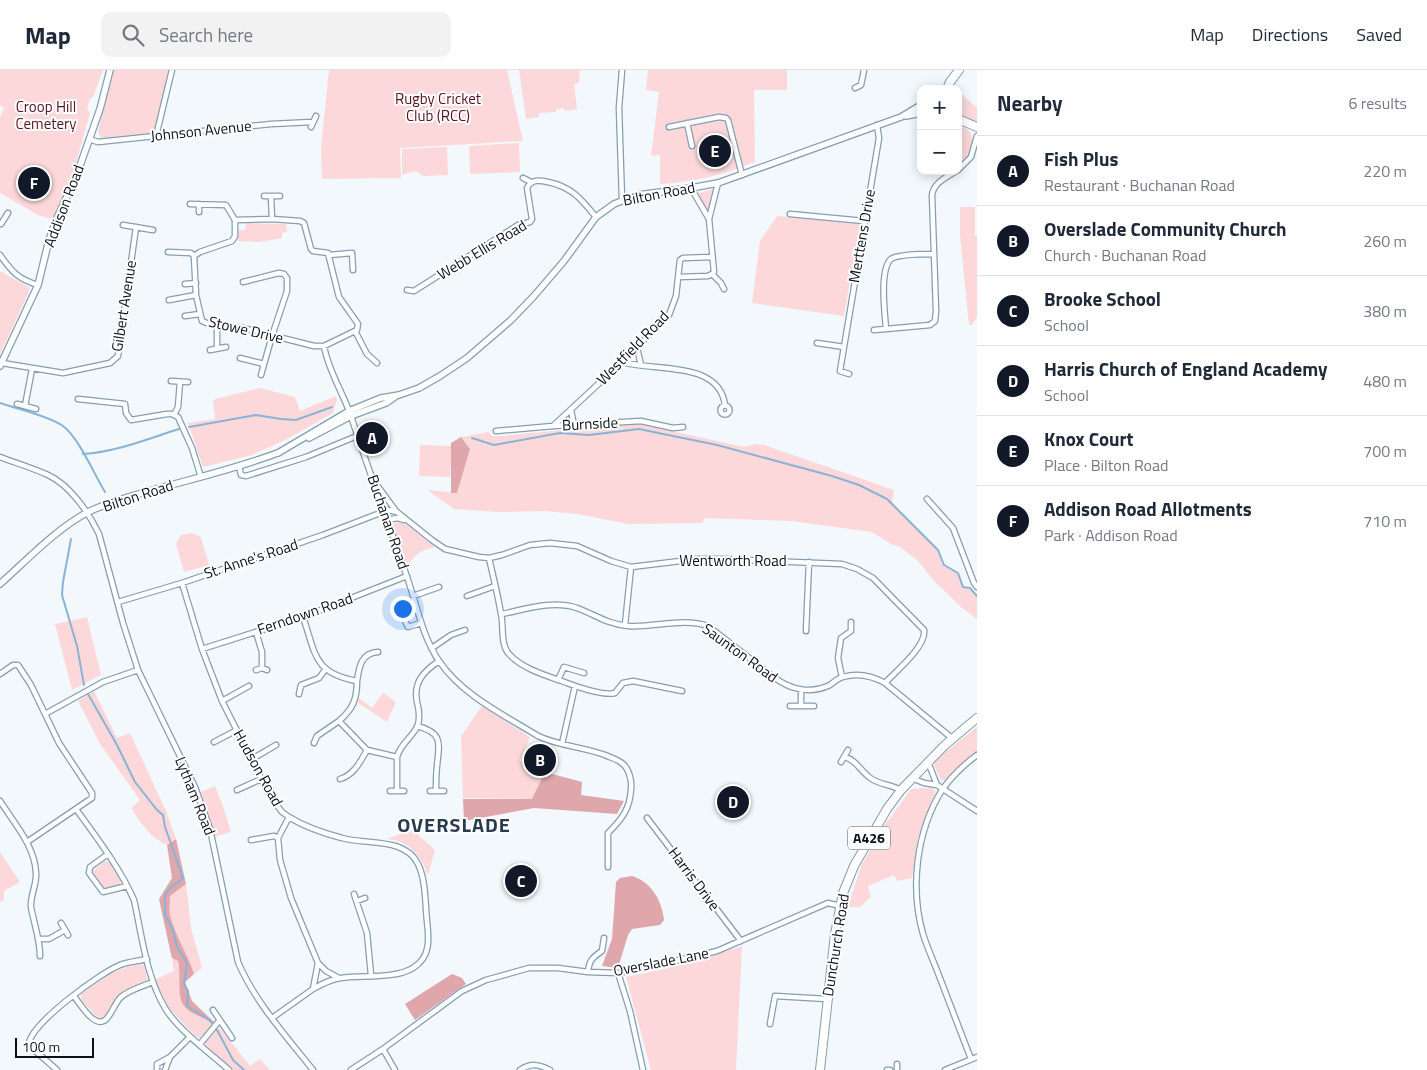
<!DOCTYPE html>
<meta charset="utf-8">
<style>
:root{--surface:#fff;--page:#f2f2f3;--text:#1f2937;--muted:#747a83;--line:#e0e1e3;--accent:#111827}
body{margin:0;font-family:"Titillium Web",sans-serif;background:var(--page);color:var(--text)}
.controls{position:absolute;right:15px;top:15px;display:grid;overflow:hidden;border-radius:10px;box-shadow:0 2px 12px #0003}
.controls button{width:45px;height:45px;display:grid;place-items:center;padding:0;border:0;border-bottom:1px solid var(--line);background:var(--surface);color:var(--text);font:25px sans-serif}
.scale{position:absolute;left:15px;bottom:12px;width:79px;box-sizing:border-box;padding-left:5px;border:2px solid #09121a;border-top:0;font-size:14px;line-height:18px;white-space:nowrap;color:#09121a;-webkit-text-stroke:4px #fff;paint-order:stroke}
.you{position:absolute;left:402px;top:538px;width:18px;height:18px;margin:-12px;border:4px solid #fff;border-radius:50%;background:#1a73e8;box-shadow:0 0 0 8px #1a73e833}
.badge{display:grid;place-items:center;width:32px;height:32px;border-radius:50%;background:var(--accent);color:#fff;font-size:16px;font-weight:700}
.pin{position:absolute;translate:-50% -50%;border:2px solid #fff;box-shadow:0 1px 5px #0006}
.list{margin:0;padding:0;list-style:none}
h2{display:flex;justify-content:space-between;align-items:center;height:65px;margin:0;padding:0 20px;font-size:21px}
h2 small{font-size:16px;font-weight:400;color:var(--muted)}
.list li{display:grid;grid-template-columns:32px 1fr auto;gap:15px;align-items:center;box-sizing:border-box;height:70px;padding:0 20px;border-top:1px solid var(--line)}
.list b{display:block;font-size:19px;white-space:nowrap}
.list p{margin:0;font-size:16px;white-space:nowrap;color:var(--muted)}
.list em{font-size:16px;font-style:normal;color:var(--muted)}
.icon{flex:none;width:28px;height:28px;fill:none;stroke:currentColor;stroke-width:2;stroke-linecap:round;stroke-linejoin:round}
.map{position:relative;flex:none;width:977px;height:1000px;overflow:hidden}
header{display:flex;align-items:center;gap:30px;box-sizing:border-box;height:70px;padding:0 25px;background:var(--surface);border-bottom:1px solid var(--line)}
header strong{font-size:24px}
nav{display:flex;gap:28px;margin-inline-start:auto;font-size:18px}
.search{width:350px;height:45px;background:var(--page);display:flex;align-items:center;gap:12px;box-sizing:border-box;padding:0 18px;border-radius:10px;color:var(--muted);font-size:19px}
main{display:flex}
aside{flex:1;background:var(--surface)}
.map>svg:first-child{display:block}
.green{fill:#fcd8da}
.forest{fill:#dfa6ab}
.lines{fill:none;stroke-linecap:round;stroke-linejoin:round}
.stream{stroke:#8ab3d6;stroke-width:2}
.street-casing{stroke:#849eb3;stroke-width:7}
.secondary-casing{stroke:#849eb3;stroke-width:8}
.highway-casing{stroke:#849eb3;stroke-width:10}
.street{stroke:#fff;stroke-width:4.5}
.secondary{stroke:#fff;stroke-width:5.5}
.highway{stroke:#fff;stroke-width:8}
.labels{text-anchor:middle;stroke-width:4;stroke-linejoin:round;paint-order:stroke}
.shield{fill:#fff;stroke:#53595f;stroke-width:1}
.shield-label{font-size:14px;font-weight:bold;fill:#09121a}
.park-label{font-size:15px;fill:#561421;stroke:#fff}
.street-label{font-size:15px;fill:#09121a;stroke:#fff}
.district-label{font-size:20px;font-weight:bold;letter-spacing:1px;fill:#273d4f;stroke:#fff}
</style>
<header>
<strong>Map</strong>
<div class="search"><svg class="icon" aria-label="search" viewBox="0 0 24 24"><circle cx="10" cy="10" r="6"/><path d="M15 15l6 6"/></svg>Search here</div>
<nav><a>Map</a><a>Directions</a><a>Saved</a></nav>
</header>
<main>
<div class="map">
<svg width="977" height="1000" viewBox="0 0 977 1000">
<rect width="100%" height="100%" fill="#f2f8fc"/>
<path class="green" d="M0,0h103l-10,27 -3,2 -3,9 3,5 -17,60 -21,46 -14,-4 -38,-22v-76l4,-9 -4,-3z
M112,0h57l-12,54 -6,10 -50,4 -3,-7z
M329,0h178l16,71 -123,7 1,30 -79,1 -1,-32z
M519,0h61l-1,13 -5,1 3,25 -13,2v-3l-8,1v3l-17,1v4l-13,2z
M648,0h139v20h-33l1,72c-33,13 -60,20 -95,22v-29l-9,1 8,-64 -13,-2z
M958,21l19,17v13l-15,-4 -4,-4z
M958,55c19,7 15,14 10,31l-5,3 -5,-2z
M519,73l1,29 -50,2 -1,-28z
M447,77l1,28 -25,1 -7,-5 -14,4v-26z
M713,119l1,2 -5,21 -2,1 -12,-19z
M960,137h15v29h2v81l-5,8h-3l-9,-89z
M777,146l83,8 -16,92 -92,-13 8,-62z
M246,153l40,1 1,7 -5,2v5l-23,4 -22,-1 2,-11h6z
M0,201l30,17 -2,6 -28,60z
M260,318l35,9 5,14 36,-15 1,4 -4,13 -46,26 -35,16 -49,12 -15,-44 27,-4 -2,-18 2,-2z
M635,353l109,24 12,-3 8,1 130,45 -2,12 46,49 6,13 14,9 5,14h7l7,9v23l-15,-11 -27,-26 -17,-21 -18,-14 -9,-3 -19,-12 -81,-11 -86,-3 -3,5 -74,1 -51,-10 -31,-3 -46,1 -46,-3c-8,-7 -18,-11 -26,-19l29,3 13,-44 -9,-12 28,-5 3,4h9z
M420,375l32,1 -2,31 -31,-1z
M398,452h5l32,25c-15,4 -19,6 -28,20l-15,-42z
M192,463l9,4 8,28 -25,7 -8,-28 5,-9z
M87,547l14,58 -29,15 -17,-66z
M94,621l23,47 13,-5 36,78 10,28 -9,6c-17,-7 -26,-22 -36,-37l9,-8 -40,-56 -22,-43z
M383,623l13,9 -9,20 -29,-19 1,-5 13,10z
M482,636l48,31 -10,24 25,11 -12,27 -70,-1 -2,-62z
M977,657v26l-11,9 -17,18h-8l-7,-15 4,-7z
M215,716l8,20 8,26 -17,5 -13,-45z
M923,718h9l4,4 -18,45 -6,41 -15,3 -3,-6 -26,11 3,11 -11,10h-12l13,-41 23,-40 27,-37z
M413,760l22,20 -7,25c-7,-20 -20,-35 -42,-36z
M0,782l20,30 -16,9v9l-4,2z
M104,791l5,1 12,20 -3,5 -15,1 -11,-16z
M186,814l5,44 11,40 -8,6c-6,-20 -19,-38 -24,-59 -1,-6 0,-13 0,-19z
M742,876l-6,124h-85l-25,-93 52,-11z
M172,888l6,3 2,8v27l35,27 -15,15 -4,-1 -28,-30 -14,-27 20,-9z
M138,894h4l3,4 2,12 -31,17 -9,18 -4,4 -5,-1 -16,-17 -1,-7 33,-23z
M219,957l31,39 10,-7 10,11h-36l-29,-24v-3z"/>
<path class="forest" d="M461,367l9,12 -13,44h-6v-50z
M545,702l37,10 -1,13 43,6 -7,13 -83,-6 -70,13 -1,-22h69z
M176,769l10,45 -16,12c0,6 -1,13 0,19 5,21 18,39 24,59l-9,8 7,19 23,22c-8,-4 -24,-9 -29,-15 -11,-10 -4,-33 -8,-47l-6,-3 -2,-8 -11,-51 13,-21 -5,-33z
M632,806c19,6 30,24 32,44l-4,5 -28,4 -4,6 -10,33 -16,-2 10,-27 4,-57 4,-4z
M452,904l10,4 4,6 -51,36 -10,-16z"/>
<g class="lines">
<path class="stream" d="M0,333c17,6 49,13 63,23 16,12 31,48 42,66
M189,357l67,-12 25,4 15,1 36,-13
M472,368l22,7 66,-12 29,2 50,-6 78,16 115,31 27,9 28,14 51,51 6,15 14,8 5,14 7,1 7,8
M83,384c33,-2 64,-15 96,-25
M71,469l-8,43 -1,13 15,51 7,39
M88,624l29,51 18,37 22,28 6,5 2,12 18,51 -13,10 -5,7v20l8,15 4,17 10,16 -3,21 4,7 -1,15 22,14 3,3
M217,960l16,30 11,10"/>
<g class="street-casing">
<path id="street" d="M855,18l6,-3 3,-15
M687,53l5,23
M311,57l5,-11
M669,57l50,-10 7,1 2,2 14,55
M156,66l16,-66
M89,69l9,3 173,-18 41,-2
M958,100l13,-13 6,-21
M523,108l8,4
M691,118l18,31
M264,126h16
M271,127l1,22
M622,130l-3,-92 3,-38
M190,134l36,1 9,15
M199,134v8
M790,144l74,7
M272,149l28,2 4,2 7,26 2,2 15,2 11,44 17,24 2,3 -1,6 -33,16h-10l-71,-18 -34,-4 -7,-3 -6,-26 -2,-39 6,-4 32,-11 3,-5v-16z
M1,154l7,-11
M123,155l30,5
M168,182l23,1 3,3
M934,184c-10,0 -36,0 -43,5 -12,11 -6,55 -5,70l44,-4 5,-4 1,-10 -4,-116c2,-13 14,-17 24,-24
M0,185c12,17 18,24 38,30
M329,185l23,-2 1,17
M712,204l2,-2 -5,-53 9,-36
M712,204l9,9 3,6
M679,207l29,-1 4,-2
M243,212l36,-9 5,1 3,4v13l-15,45 -11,39
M185,214l11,-1
M407,220l7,1 104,-66 12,-3 2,-3 -5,-31c5,-9 12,-8 21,-6 24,5 33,17 48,35
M169,230l27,-5
M185,246l15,-2
M217,255v23
M874,260l12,-1
M355,261l12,23 10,9
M817,273l27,4
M324,276c4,24 19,47 27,70 17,54 38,107 56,161 10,28 15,59 32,84 23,34 65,54 99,75 21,10 46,11 67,19 6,3 13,4 18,9 6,5 9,17 8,25 -1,20 -9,30 -23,44v34
M637,278l4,17
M210,280l16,-3
M240,288l24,6
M622,292c33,10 97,-2 103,43
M2,293l61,10 47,-10 8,-7 18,-129
M849,304l-9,-3 39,-233 -2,-13
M171,311l17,1
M78,329l47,5 1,9 5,7 36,-6h5l6,3 14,31 9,29
M17,334l19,5
M720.5 340a4.5 4.5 0 1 1 9 0a4.5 4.5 0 1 1-9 0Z
M25,336l7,-37
M571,340l3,15
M174,345l4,-8 2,-25
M553,356l69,-64 47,-47 7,-19 4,-36 3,-2 29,-1
M496,361l57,-5 88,-5 32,7 10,-1
M0,387c16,6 33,11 48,18 22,10 41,38 51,59l24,89 15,47 57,117 15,42 28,133c17,40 48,74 75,108
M239,396l2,9 5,1 60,-19 51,-21
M374,411l22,30
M927,429l26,29 21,55 3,4
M386,450l12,-2 6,2
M489,488c4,18 9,37 12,56 3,12 -1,30 8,40 13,15 39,22 58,29 10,4 37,13 48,10l8,-10 10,-2 49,10
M182,513l20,66 20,52 48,95 12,16 7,5 -11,21 2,22 11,38 27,65 -5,26 -41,29
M413,526l26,-9
M467,526l28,-10
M118,532l64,-19 141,-48 65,-25 9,2 35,28 13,9 34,8 10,1 13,-3 28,-10 20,-2 27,3 34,15 20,6 66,-8h25l120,5 15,5 16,9 51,52c3,16 -29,42 -39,53l68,56
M397,534l11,23 13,-4
M502,544c24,-5 51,-14 75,-6 19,7 30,16 51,18 26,2 55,-9 80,0l67,52c16,12 36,16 55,7 4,-3 8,-7 13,-8 14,-4 29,-1 42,6
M303,547c13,37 10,56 54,64 0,18 -4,28 -18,40l28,29 30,7c3,-13 16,-20 21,-32 2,-8 1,-16 -1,-23 -4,-20 7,-31 22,-41
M625,555l6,-58
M806,561l3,-69
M256,562l6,20v16
M432,578l19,-13 14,-5
M202,579l101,-32 104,-41
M256,600l6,-2 5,2
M0,604l13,-9h5l13,20 14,29
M842,607l-4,-19 3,-20 10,-7v-9
M558,610l6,-13 20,6
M357,611c2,-14 4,-28 21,-29
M299,624l2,-9 18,-7 6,-8
M222,631l27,-15
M790,636h11v-16
M801,636h13
M417,656c27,7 22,18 20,40 -1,8 -1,17 -1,25
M214,672l23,-12
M314,673l3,-7 22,-15
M562,674l13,-58
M397,687v34
M845,687c11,3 15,13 24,20 9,8 22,7 32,13
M252,689l24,-14
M841,692l7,-12
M928,692l9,23
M912,708l12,5 13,2 40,26
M340,709c14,-4 20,-17 27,-29
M237,720l24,-11
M390,721h14
M430,721h14
M0,731c14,22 35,45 36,72 1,11 -6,23 -5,34 3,17 9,32 9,49
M76,739c21,29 44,59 58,91 8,36 12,76 31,108 14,23 44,44 64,62
M289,747c16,10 34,16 53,21 24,7 63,-1 76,26 8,16 7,39 9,57 2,18 4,36 -14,47 -18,11 -51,7 -72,10 -10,1 -19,6 -28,11
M647,748l94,123
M251,770l23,-4 4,2
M27,772l62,-42 3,-2v-5l-33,-50 -14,-29 58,-32 35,-12
M108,784l-18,13 -1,6 14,19 24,-6
M354,824l13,39 4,42
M357,831l8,-3
M61,853l7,12
M39,869h10l16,-9
M318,893l8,8 13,7
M588,902c1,-12 5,-15 14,-21l2,-13
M618,903l12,38 13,59
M74,926c6,8 23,37 34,21 5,-6 7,-14 13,-20 8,-7 22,-11 32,-15
M213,940l19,28
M770,954l5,-28 52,3
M200,974l19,-23
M383,979l12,21
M971,989c-11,-29 -22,-57 -33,-86 -5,-13 -11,-26 -15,-39 -13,-46 -7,-102 19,-144 9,-13 23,-26 35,-35
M57,1000l-24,-21 -4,-6c4,-21 71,-70 91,-78 8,-3 18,-4 27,-6
M157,1000v-6l13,-7
M165,1000l5,-13 20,-20
M351,1000l32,-21 79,-58 24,-11 43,-12h29l30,4 30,1 36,-7 63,-15 111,-48 12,3
M520,1000c11,-7 19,-6 30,0
M887,1000h3
M897,1000v-6
M945,1000l32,-13"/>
</g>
<g class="secondary-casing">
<path id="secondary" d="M906,46l15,-3
M0,296l38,-81 11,-45 8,-22 19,-41 24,-68 10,-39
M309,368l42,-22 35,-13 9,-6
M278,383l71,-42 32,-13 18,-3 20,-7 21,-12 27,-18 44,-38 23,-24 30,-35 32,-44 18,-13 24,-9 53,-7 27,-5 183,-66 20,-12
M0,514c27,-24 56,-55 88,-72 21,-10 43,-16 65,-22 42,-12 86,-22 127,-38"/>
</g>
<g class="highway-casing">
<path id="highway" d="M947,19l3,-7 9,-12
M958,49l19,8
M820,1000l15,-136 8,-41 11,-27 33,-57 14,-19 44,-45 32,-27"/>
</g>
<use href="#street" class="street"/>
<use href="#secondary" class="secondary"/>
<use href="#highway" class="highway"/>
</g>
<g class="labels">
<rect class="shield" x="848" y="756.5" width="42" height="23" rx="4"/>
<g class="shield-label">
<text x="869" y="773">A426</text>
</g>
<g class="park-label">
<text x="438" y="34">Rugby Cricket<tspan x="438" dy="17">Club (RCC)</tspan></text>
<text x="46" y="42">Croop Hill<tspan x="46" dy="17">Cemetery</tspan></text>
</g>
<g class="street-label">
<text transform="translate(201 61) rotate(-6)" y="5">Johnson Avenue</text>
<text transform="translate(659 124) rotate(-11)" y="5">Bilton Road</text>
<text transform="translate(64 136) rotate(-69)" y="5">Addison Road</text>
<text transform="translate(862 166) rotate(-80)" y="5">Merttens Drive</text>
<text transform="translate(482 180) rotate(-31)" y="5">Webb Ellis Road</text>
<text transform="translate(124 236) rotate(-81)" y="5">Gilbert Avenue</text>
<text transform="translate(246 260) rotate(13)" y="5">Stowe Drive</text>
<text transform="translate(633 278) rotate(-46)" y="5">Westfield Road</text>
<text transform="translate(590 354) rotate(-3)" y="5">Burnside</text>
<text transform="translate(138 426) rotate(-18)" y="5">Bilton Road</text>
<text transform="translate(388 452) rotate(71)" y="5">Buchanan Road</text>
<text transform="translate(251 489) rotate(-18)" y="5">St. Anne's Road</text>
<text x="733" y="496">Wentworth Road</text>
<text transform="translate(305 544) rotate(-19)" y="5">Ferndown Road</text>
<text transform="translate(740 583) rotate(36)" y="5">Saunton Road</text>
<text transform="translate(258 698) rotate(61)" y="5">Hudson Road</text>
<text transform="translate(195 726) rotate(68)" y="5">Lytham Road</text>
<text transform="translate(694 809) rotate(53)" y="5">Harris Drive</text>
<text transform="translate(836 875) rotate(-81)" y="5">Dunchurch Road</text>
<text transform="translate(661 892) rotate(-11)" y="5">Overslade Lane</text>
</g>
<g class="district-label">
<text x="454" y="762">OVERSLADE</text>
</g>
</g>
</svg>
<div class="controls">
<button>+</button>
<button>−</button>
</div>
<div class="scale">100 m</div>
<div class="you"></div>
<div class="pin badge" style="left:372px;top:368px">A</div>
<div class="pin badge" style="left:540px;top:690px">B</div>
<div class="pin badge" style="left:521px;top:811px">C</div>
<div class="pin badge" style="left:733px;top:732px">D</div>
<div class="pin badge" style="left:715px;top:81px">E</div>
<div class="pin badge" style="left:34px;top:113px">F</div>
</div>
<aside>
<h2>Nearby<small>6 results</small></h2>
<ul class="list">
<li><span class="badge">A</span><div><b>Fish Plus</b><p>Restaurant · Buchanan Road</p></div><em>220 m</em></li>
<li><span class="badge">B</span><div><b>Overslade Community Church</b><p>Church · Buchanan Road</p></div><em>260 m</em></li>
<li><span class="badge">C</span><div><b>Brooke School</b><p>School</p></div><em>380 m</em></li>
<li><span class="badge">D</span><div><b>Harris Church of England Academy</b><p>School</p></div><em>480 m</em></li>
<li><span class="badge">E</span><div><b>Knox Court</b><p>Place · Bilton Road</p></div><em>700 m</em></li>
<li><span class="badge">F</span><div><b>Addison Road Allotments</b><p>Park · Addison Road</p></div><em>710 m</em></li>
</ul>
</aside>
</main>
